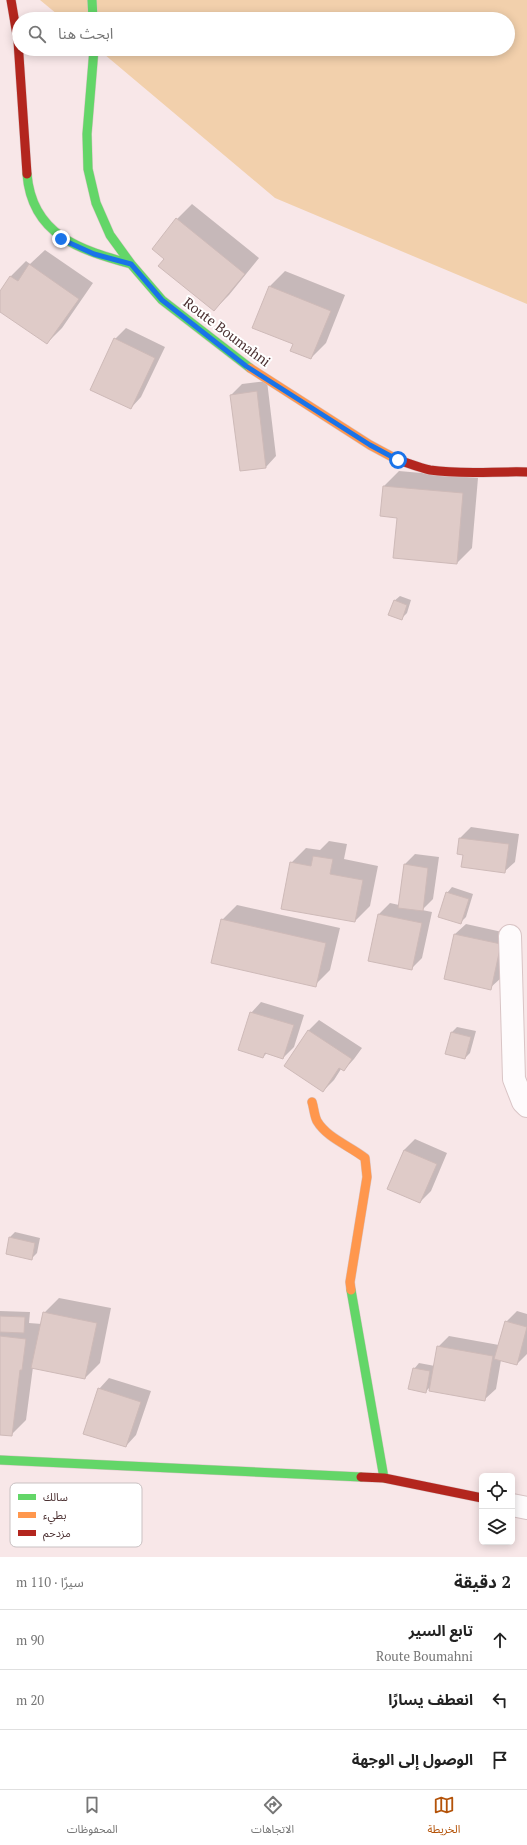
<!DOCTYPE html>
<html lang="ar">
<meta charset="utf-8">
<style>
:root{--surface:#fff;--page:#f6f6f6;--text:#222;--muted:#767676;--line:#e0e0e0;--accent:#b45309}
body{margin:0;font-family:"PT Serif","Noto Sans Arabic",serif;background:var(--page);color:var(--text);direction:rtl}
.controls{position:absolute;right:12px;bottom:12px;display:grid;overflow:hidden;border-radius:6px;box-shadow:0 2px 10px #0003}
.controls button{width:36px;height:36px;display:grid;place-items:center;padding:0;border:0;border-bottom:1px solid var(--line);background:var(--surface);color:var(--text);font:20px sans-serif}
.stop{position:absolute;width:12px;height:12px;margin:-9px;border:3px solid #1a73e8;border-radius:50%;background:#fff}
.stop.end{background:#1a73e8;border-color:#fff;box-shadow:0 1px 4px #0008}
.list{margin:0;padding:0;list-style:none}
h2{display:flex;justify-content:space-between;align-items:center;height:52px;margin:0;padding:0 16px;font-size:17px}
h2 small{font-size:13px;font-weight:400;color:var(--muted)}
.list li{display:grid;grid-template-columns:26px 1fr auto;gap:12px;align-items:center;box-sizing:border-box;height:60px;padding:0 16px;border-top:1px solid var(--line)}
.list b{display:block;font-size:15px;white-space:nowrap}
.list p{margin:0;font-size:13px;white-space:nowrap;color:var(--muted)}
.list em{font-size:13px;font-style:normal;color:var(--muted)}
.icon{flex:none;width:22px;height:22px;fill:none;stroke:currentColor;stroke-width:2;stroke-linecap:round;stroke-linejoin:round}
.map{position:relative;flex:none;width:527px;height:1557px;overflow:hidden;direction:ltr}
.search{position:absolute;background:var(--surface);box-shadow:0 2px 10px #0003;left:12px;right:12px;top:12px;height:44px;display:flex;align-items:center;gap:10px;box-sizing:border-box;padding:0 14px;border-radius:22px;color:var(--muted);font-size:15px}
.sheet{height:232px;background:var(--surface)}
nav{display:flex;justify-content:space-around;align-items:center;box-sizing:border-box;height:56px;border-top:1px solid var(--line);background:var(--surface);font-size:11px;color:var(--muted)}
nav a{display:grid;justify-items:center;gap:2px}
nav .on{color:var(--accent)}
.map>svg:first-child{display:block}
.green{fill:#f2d0ac}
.shadow{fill:#0003}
.building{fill:#dfcbc8;stroke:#cebab8}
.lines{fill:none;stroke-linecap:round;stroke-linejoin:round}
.street-casing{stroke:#d9c4c5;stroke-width:24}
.fast-casing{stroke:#d9c4c5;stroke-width:10}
.slow-casing{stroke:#d9c4c5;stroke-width:10}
.jam-casing{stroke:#d9c4c5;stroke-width:10}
.street{stroke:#fefbfc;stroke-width:22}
.fast{stroke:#63d668;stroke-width:9}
.slow{stroke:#ff974d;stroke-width:9}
.jam{stroke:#b3261e;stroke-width:9}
.route{stroke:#1a73e8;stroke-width:5}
.labels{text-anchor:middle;stroke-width:4;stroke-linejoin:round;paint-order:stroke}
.street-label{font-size:14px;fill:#4c3132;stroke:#fff}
.key{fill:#fff;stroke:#c9c1c2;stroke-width:1}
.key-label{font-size:11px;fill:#4c3132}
</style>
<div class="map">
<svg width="527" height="1557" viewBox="0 0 527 1557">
<rect width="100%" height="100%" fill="#f8e7e8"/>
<path class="green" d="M40,0h487v304l-252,-106 -177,-149h410v-30h-445z"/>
<path class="shadow" d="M192,204l67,54 -30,37 -15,15 -48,-51 11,-40z
M45,250l48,33 -31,45 -15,15 -47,-32v-18l11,-17 15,-15 4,3z
M285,271l60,24 -19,48 -15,15 -16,-14 -25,-58z
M126,328l39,19 -24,50 -10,11 -16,-69z
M267,381l9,75 -10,11 -35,-72 11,-11z
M399,471l79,7 -6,70 -15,15 -73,-77z
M400,596l11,4 -4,13 -6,6 -7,-18z
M471,827l48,7 -4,28 -11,10 -40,-18 -6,-1 2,-15z
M329,841l18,3 -3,15 34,7 -8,40 -15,15 -64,-58 15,-15 14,2z
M415,854l24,3 -6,42 -11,11 10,2 -10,46 -10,10 -42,-8 9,-46 11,-11 9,2 5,-40z
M452,887l21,7 -7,23 -5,5 -14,-29z
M237,905l103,23 -10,42 -15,15 -93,-65z
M466,924l45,10 -10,44 -11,10 -35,-54z
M261,1002l43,13 -10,32 -11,11 -16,-5 -4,4 -12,-44z
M319,1020l43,28 -8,11 -10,11 -3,-1 -7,11 -11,11 -15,-60z
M457,1027l19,4 -6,22 -5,5 -13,-26z
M415,1139l32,14 -16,38 -11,11 -32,-14 16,-38z
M15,1232l25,6 -3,15 -5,5 -22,-21z
M59,1298l52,10 -11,55 -15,15 -52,-11 -7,53 -15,15 -11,-1v-123l30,1 -1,11 13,1 2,-11z
M517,1311l10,3v40l-10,10 -16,-4 -5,29 -11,10 -54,-13 -6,6 -11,-23 5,-6 16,3 3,-19 11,-11 50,9 7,-23z
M109,1378l42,13 -15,44 -10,11 -27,-57z"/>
<path class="building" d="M176,218l69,56 -31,37 -56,-45 6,-7 -12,-10z
M29,264l50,35 -32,45 -47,-32v-21l10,-15 8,5z
M269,286l62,25 -20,48 -21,-8 3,-7 -41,-16z
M114,338l41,20 -24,51 -41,-19z
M257,391l9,77 -26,3 -10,-76z
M383,486l80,7 -6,71 -64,-6 4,-40 -17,-2z
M394,600l13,5 -5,15 -14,-5z
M459,838l50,6 -4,29 -44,-6 2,-12 -6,-1z
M313,856l20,3 -3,15 33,6 -8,42 -74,-13 9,-47 21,4z
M404,864l24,4 -5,43 -25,-3z
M446,892l23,7 -8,25 -23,-7z
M378,914l44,9 -10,47 -44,-9z
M221,919l105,24 -10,44 -105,-24z
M454,934l47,10 -10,46 -47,-11z
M250,1012l44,13 -11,34 -18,-6 -2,5 -25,-8z
M308,1030l44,29 -8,12 -5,-3 -16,24 -39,-26z
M451,1032l20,5 -6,22 -20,-5z
M404,1150l33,14 -17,39 -33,-14z
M9,1237l26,6 -3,17 -26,-6z
M43,1312l54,11 -12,56 -54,-11z
M0,1316l25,1 -1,16 -24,-1z
M505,1321l22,6 -10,38 -23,-6z
M0,1336l26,3 -4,31h-2l-8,66 -12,-1z
M437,1346l56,10 -8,45 -56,-10z
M413,1368l17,3 -4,22 -18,-4z
M98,1388l43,14 -15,45 -43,-13z"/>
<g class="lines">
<g class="street-casing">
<path id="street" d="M510,936l4,143 9,23 4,4
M512,1505l15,3"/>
</g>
<g class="fast-casing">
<path id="fast" d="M92,0l1,19
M94,49l-7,85 1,35 8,34 14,32 21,29 31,36 88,68
M27,174c5,62 54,76 104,90
M351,1290l33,188
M0,1460l361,17"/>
</g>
<g class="slow-casing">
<path id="slow" d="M250,368l120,77 28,15
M312,1102c2,6 2,13 5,19 10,17 33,25 48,37l2,19 -17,105 1,8"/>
</g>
<g class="jam-casing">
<path id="jam" d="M11,0l7,41 9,133
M398,460c10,3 22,8 32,10 32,5 65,1 97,2
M361,1477l23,1 98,20"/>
</g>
<use href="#street" class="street"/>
<use href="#fast" class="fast"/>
<use href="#slow" class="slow"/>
<use href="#jam" class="jam"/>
</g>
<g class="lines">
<path class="route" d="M61,239l33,15 37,10 31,36 84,66 124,79 28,15"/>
</g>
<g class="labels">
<g class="street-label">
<text transform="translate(227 332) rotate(37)" y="5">Route Boumahni</text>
</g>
</g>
<rect x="10" y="1483" width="132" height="64" rx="6" class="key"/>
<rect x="18" y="1494" width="18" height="6" fill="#63d668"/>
<rect x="18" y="1512" width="18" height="6" fill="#ff974d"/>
<rect x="18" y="1530" width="18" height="6" fill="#b3261e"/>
<g class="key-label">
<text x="43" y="1501">سالك</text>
<text x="43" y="1519">بطيء</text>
<text x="43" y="1537">مزدحم</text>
</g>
</svg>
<div class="controls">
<button><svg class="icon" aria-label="locate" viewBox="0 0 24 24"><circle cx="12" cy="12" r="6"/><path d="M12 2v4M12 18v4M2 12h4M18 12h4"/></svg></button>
<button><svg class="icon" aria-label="layers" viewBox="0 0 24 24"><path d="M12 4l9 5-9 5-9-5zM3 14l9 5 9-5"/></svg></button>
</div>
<div class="stop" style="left:398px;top:460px"></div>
<div class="stop end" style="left:61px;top:239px"></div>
<div class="search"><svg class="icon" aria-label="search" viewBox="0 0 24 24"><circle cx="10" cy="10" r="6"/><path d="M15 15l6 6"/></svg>ابحث هنا</div>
</div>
<section class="sheet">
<h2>2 دقيقة<small>سيرًا · 110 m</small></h2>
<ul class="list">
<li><svg class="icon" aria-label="ahead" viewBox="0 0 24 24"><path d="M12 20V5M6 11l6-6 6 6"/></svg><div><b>تابع السير</b><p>Route Boumahni</p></div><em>90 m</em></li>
<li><svg class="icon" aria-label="left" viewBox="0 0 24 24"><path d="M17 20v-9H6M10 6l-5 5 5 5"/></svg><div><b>انعطف يسارًا</b></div><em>20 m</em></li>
<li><svg class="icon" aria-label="arrive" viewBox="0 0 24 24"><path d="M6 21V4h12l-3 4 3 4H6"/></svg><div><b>الوصول إلى الوجهة</b></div></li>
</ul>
</section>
<nav>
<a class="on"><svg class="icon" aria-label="map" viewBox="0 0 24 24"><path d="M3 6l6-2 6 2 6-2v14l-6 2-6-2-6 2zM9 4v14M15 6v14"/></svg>الخريطة</a>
<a><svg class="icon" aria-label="directions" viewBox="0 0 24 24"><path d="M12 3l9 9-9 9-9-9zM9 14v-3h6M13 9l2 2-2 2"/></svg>الاتجاهات</a>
<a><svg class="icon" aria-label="saved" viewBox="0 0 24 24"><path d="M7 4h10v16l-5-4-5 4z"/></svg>المحفوظات</a>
</nav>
